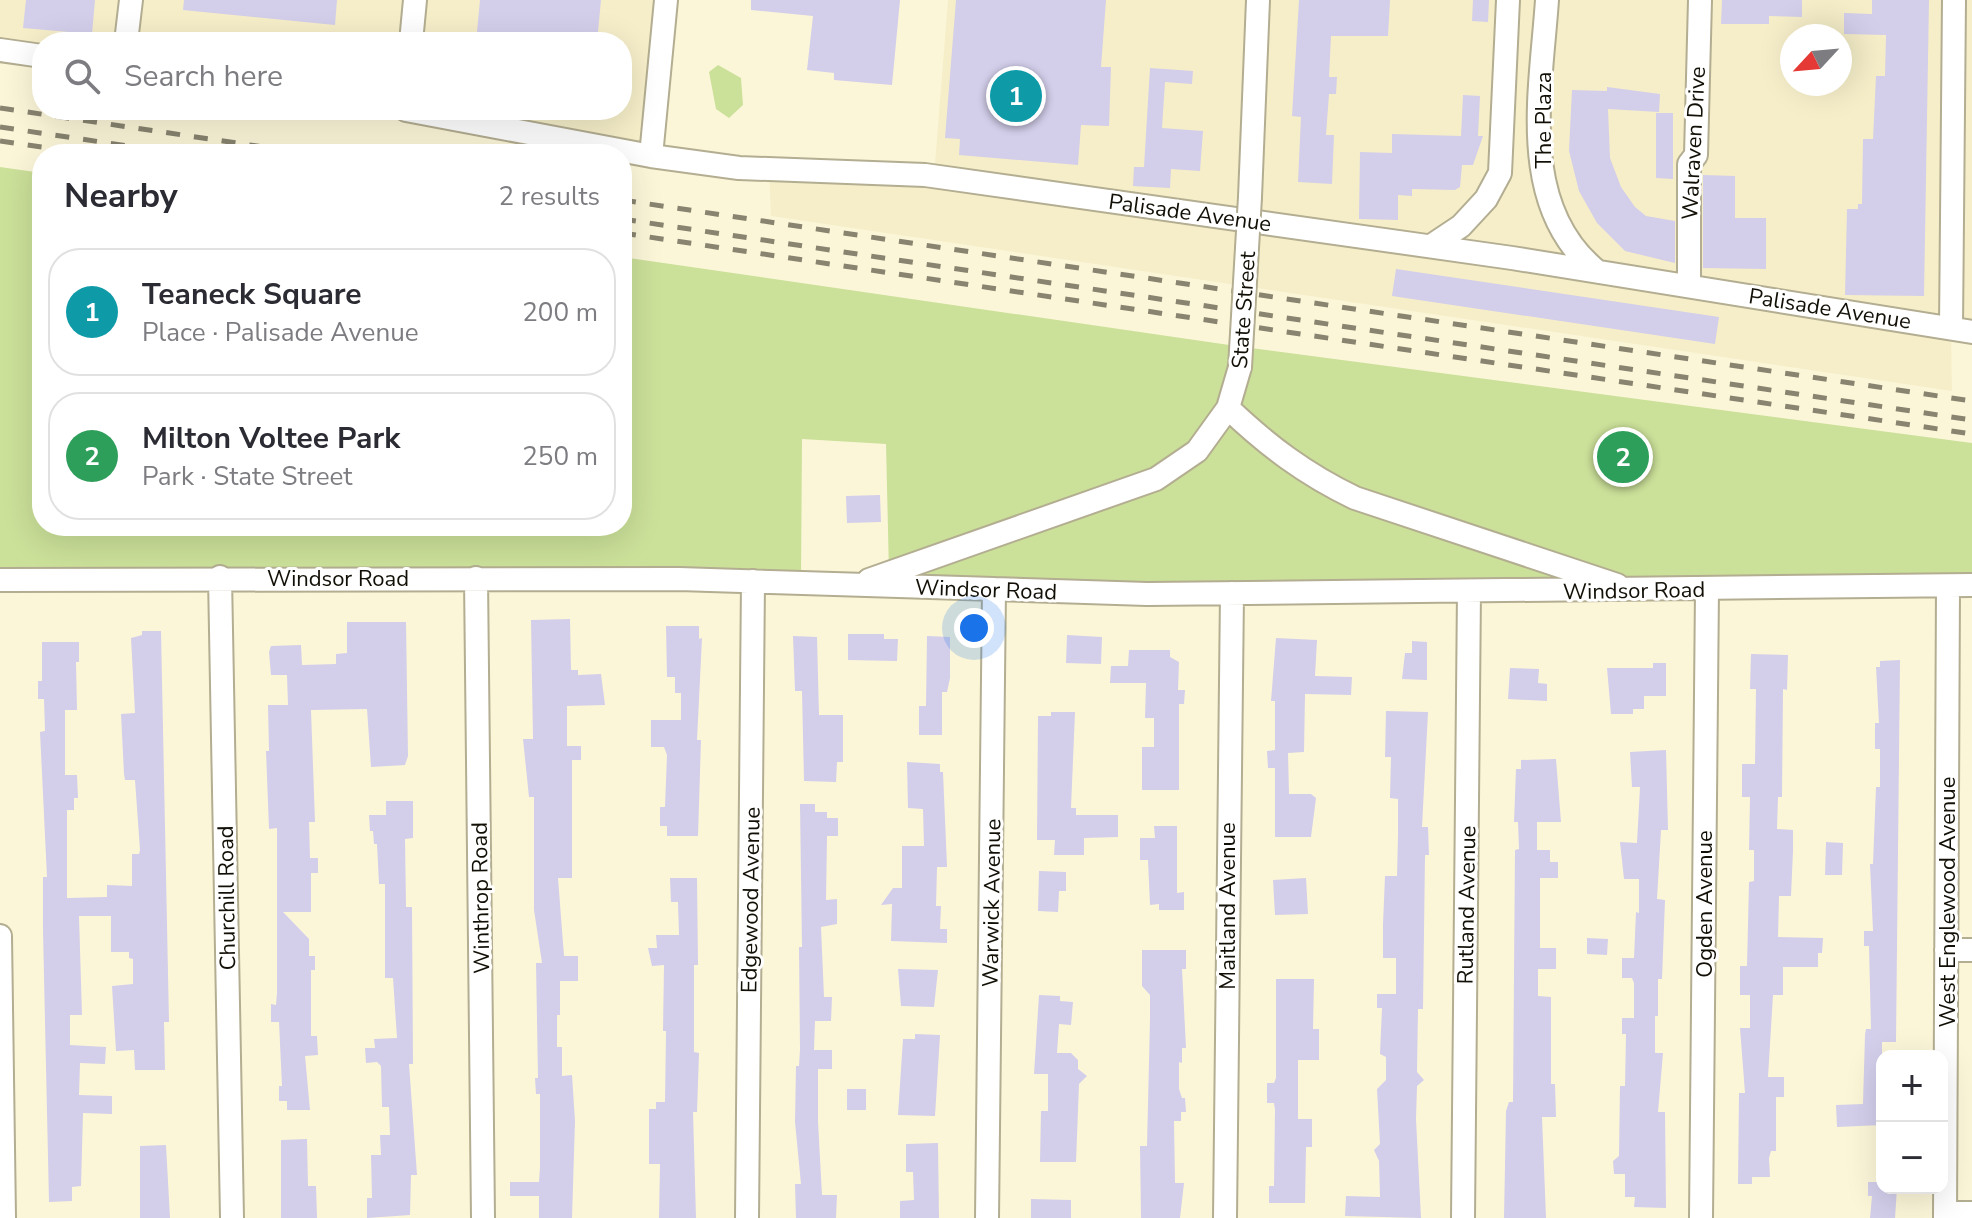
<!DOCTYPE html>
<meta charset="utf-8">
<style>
:root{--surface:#fff;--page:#f7f7f7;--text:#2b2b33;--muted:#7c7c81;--line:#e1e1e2;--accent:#7c3aed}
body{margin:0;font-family:"Nunito Sans",sans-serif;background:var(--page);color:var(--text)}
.controls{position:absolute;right:24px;bottom:24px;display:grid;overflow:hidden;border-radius:16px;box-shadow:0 8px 32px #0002}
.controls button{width:72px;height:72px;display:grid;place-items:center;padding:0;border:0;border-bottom:2px solid var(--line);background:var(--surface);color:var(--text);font:40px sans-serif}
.compass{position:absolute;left:1780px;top:24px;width:72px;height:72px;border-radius:50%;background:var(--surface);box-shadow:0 8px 32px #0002;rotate:244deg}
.you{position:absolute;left:974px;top:628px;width:28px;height:28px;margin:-20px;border:6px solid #fff;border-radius:50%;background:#1a73e8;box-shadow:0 0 0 12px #1a73e833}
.badge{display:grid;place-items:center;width:52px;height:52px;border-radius:50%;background:var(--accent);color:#fff;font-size:26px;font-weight:700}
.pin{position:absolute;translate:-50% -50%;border:4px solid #fff;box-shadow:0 2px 8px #0006}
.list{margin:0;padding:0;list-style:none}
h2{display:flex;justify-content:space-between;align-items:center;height:104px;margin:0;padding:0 32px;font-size:34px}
h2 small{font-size:26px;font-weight:400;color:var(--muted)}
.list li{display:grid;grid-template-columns:52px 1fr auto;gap:24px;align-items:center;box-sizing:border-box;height:128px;margin:0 16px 16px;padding:0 16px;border:2px solid var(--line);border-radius:32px}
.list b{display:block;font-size:30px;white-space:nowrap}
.list p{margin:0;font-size:26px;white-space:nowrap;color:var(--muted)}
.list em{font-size:26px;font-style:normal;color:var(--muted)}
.icon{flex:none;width:44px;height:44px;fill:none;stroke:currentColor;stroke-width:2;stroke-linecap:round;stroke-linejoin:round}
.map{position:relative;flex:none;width:1972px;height:1218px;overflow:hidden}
.search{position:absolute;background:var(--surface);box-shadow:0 8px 32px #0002;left:32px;top:32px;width:600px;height:88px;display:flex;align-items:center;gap:20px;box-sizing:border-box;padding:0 28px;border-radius:32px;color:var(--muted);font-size:30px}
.panel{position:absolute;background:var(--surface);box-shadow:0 8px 32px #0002;left:32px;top:144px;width:600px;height:392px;border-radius:32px}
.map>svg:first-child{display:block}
.built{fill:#f6eec9;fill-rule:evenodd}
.green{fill:#cbe099}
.building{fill:#d3ceea}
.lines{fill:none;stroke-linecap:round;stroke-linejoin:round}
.minor-casing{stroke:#b3ad91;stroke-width:26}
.minor{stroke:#fff;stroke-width:22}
.rail{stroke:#888470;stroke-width:5;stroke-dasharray:14 14;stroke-linecap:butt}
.minor-bridge-casing{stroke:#b3ad91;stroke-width:26;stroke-linecap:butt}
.minor-bridge{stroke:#fff;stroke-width:22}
.labels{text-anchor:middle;stroke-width:6;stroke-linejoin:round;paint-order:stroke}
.street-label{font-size:22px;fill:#121006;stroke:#fff}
</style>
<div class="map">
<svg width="1972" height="1218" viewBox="0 0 1972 1218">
<rect width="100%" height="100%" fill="#fcf6d9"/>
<path class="built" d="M0,0h666l-15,156 -245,-46h216v-68h-580v14l-42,-6z
M948,0h1024v332l-21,-3 1,62 -1181,-175 -2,-47 165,7zM1792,36h48v48h-48z"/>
<path class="green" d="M718,65l23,13 2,27 -14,13 -13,-9 -7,-37z
M0,167l42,6v353h580v-269l621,90 729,96v142h-1115l32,-12 -3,-129 -84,-5 -1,144 -801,-3z"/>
<path class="building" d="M26,0h69l-3,34 -69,-6z
M184,0h153l-2,25 -152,-15z
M480,0h121l-4,42h-121z
M751,0h149l-8,85 -58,-5v-7l-27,-3 6,-54 -62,-6z
M956,0h150l-5,67h10l-2,59 -28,-1 -3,40 -119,-10 1,-16 -15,-1z
M1299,0h91l-2,36h-57l-2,41h8l-1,17h-7l-3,41h8l-2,49 -34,-2 3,-65 -9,-1z
M1473,0h16l-1,22 -16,-1z
M1722,0h80v17l-33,-1v8h-48z
M1872,0h57l-5,296 -79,-1 2,-86h11v-5h4l1,-65h10l3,-63h9l1,-41 -42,-1v-21l28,1z
M1150,68l43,3 -1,13 -27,-2 -3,46 41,3 -3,40 -29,-2 -1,19 -37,-2 1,-19h10z
M1607,87l53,7 -1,18 -51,-3 2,49 11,29 14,20 11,9 29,5v42l-50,-12 -28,-28 -18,-32 -10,-40 3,-61 35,1z
M1463,95l17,1 -2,40h5l-10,29h-11l-2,22 -5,3 -43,-1v7l-14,-1v25l-39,-1 1,-67 32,1v-19l69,2z
M1656,113h17v66l-17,-1z
M1703,175l32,1v42h31v51l-63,-1z
M1396,269l323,48 -4,27 -323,-48z
M880,495l1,27 -34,1 -1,-27z
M570,619l1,51h7v5l23,-1 4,31 -38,1v40h14v14h-9v118h-14l6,78h14v25h-18v34h-3v32h5v29l10,-1 3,46 -3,97h-33v-22h-29v-14h29l1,-15v-73h-4l-1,-16h3l-2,-115h6l-8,-53v-113h-5l-6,-58h10l-2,-119z
M347,622h59l2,134 -3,9 -34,2 -4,-58 -56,1 4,112h-6l1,36h8v15h-7v39h-28l26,27v17h6v14h-4v66h6l1,19 -13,1 5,54h-23v-9h-8v-15h3l-3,-64h-8v-18l5,1 1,-12v-165l-8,1 -3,-78h3l-1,-46h20l-1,-30h-16l-2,-23 2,-6 30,-1 1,20 34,-1v-10l11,-1z
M666,626h33v13l3,-1 -5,102h4l-3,96h-31v-10h-7v-19h5l2,-52 -3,-8h-13v-27h30v-27h-6v-16h-8z
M142,631h19l8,391h-5l1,48h-30l-1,-20 -18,1 -4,-65 21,-2v-25l-4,-1v-6h-18v-36h-32l3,99h-12v30l36,2 -1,17 -25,-1 -1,32 33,1v18l-29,-1 -2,73 -9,1v14l-23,1 -6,-271v-54h4l-7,-145 5,-1 -1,-32h-6v-18h4v-39h37v20h-3l1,48h-12v65h12l1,23h-4v12h-7v88l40,-1v-12l25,1v-32h7l1,-4 -5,-70h-10l-1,-6 -3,-60 14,-1 -4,-75 11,-3z
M848,634h36v5h14l-1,22 -49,-1z
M1067,635l35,2 -1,27 -35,-1z
M793,636l24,1 2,78h24v47h-6l-1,20 -32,-1 -2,-90h-7z
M927,636l23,1v41l-3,14h-5v43h-23v-29h7z
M1276,638l41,2 -2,36 37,1 -1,18 -46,-1 -1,58 -16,1 1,41h22l5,4 -5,39h-36v-69h-7l-1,-17 8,-1v-49h-4z
M1412,641l15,1v38l-25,-1 3,-26h7z
M1129,650h41v7l9,5 -1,28h7l-1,14h-5v86h-37v-43h12v-29h-9l1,-35h-36l1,-17h17z
M1751,654l37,1 -1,35 -4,-1 -1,108h-4l-1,32 16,1v21l-2,45h-12l-1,41 45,1 -1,15h-4v14h-35v28h-10l-5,82h16v20h-8v54h-5l-2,7 1,19h-18v7h-14l1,-91h6l-5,-65h10v-33h-10v-29h7l2,-84 5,-1v-31h-5l1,-53h-8v-33h13l1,-75h-6z
M1900,660l-4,382h-14v83l-45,2 -1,-22 27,-1 2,-69 1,-6h5l-2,-83h-5v-15h9l-3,-67h3l3,-77h4v-38h-5v-26h4l-3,-56h4v-6z
M1653,663h13v33h-22v13h-11v5h-22l-4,-46h46z
M1510,668l29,1 -1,14 9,1v17l-39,-2z
M1386,711l42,1 -6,115h6l1,28h-4l-2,154h-5l-1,63 7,8 -7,6 -1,33 5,99 -76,-2 1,-20 34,1 -1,-36 -5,-11 6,-6 -3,-55 9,-9v-23l-6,-3 2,-46h-5v-14h19v-36h-13v-34l2,-48h12l1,-41v-36l-8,-1 1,-41h-6z
M1051,712h24l-4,96h5v7h42v22l-34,1v17h-30l1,-15h-18l1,-124h13z
M1666,750l2,80h-7l-4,69 8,1 -3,79h-4v37h-3v37h8l-5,59h7l1,96 -32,-1 1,-10h-10v-23h-11l-1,-13 6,-5 1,-70h5l1,-52h-4v-16h12v-35l-2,-5h-10v-20h12l2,-46 3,1v-34h-15l-4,-37 17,1 3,-56h-8l-2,-35z
M1556,759l5,63h-24v28h13v12h8v16h-18v70h16v21h-18v27l13,1v87h4l1,33h-14l4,101h-42l2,-107 3,-9h4l2,-252 4,-1 -1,-27h-4l2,-53h5v-9z
M907,762l33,2v8h3l4,95h-10l-1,39h5l-1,23h7v14l-56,-2 1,-37 -11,1 12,-17h9v-42h22l-1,-37 -15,-1z
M386,801h27v37l-8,1 1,68h6l1,157h-4l8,111h-6l-1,40 -43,3v-20h5l-1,-43h10l-1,-20h10l-1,-28h-7l-1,-41 -4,-4 -11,1 -1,-15h10l-1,-9 23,-1 -4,-60h-8v-94h-6l-2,-40h-3l-1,-13h-3l-1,-16h17z
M800,804h15v8h12v6h11v18h-11l-1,64 11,-1v25l-16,3 3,70h8l-1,24h-16l-1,29h18v19h-14v53l4,73h15l-1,23h-40l-1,-34h6l-6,-62 1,-56h3l1,-16 -1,-103h3z
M1154,826h23v67l7,-1v18h-25v-6l-9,1 -2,-45h-8v-22h15z
M1826,842l17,1 -1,32h-17z
M1039,871l27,1v19h-7l-1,21 -20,-1z
M670,878h27l1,87h-4v87l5,1 -2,59h-4l3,106h-37l1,-54h-11v-55h7v-7h9l1,-71h-3l1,-66 -12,1 -4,-18h9l-1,-13h23l-1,-33h-7z
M1306,878l2,36 -33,1 -2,-35z
M1587,938l21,1 -1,16 -20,-1z
M1142,950h44v19h-4l4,79h-4v15l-3,-1v27l3,9h3l1,14h-5v9h-7l1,62h9l-4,35h-39l-1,-72h7l3,-127v-24l-8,-9z
M898,969l40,1 -4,37 -33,-1z
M1276,979h38l-1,50h6v31h-21v59h14v28h-6l-1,56h-36v-17h5l1,-76 -1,-7h-7v-20h7l2,-5z
M1039,995l21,1v5l13,1 -2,23 -12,-1 -2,29h14l7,7v9l9,7 -8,8 -3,78h-36l1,-51h7v-37h-14z
M915,1034l25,1 -5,81 -37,-1 5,-76h12z
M847,1089h19v21h-19z
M307,1139l1,47h8l1,32h-36v-78z
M938,1143l1,75h-39v-17l14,-1 -1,-28h-7v-28z
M166,1145l4,73h-30v-72z
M1868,1182h14v6h15l-2,30h-25l2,-22h-4z
M1031,1199l40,1v18h-40z"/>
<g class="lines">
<g class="minor-casing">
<path id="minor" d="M1547,0c-6,90 -31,207 51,272
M126,42l5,-42
M411,42l4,-42
M0,50l42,6
M406,110l245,46 88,12 186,7 587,83 460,74
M651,156l15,-156
M1250,197l8,-197
M1431,246l30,-20 25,-27 14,-26 8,-173
M1689,286v-122l7,-9 4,-155
M1951,328l3,-328
M1240,367l-12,41c40,38 77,66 127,90l262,87
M220,577l12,641
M476,578l7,640
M0,580l679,-1 468,15 825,-9
M869,580l287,-101 41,-28 31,-43
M0,936l4,282
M1946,950h26
M1945,1213h27
M747,1218l6,-637
M987,1218l7,-629
M1225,1218l7,-625
M1463,1218l6,-627
M1701,1218l6,-629
M1945,1218l3,-632"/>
</g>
<use href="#minor" class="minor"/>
<path class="rail" d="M0,108l311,46
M0,127l182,27
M0,141l89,13
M622,200l1350,201
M622,219l1350,201
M622,233l1350,201"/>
<g class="minor-bridge-casing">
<path id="minor-bridge" d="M1240,367l10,-170"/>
</g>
<use href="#minor-bridge" class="minor-bridge"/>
</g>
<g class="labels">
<g class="street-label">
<text transform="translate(1543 120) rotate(-90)" y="8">The Plaza</text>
<text transform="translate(1693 143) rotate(-87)" y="8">Walraven Drive</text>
<text transform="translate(1190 212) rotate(8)" y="8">Palisade Avenue</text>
<text transform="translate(1830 308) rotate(9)" y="8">Palisade Avenue</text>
<text transform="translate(1243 310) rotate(-86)" y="8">State Street</text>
<text x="338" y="586">Windsor Road</text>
<text transform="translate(986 589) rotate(2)" y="8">Windsor Road</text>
<text transform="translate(1634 590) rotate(-1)" y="8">Windsor Road</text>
<text transform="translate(226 898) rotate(-91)" y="8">Churchill Road</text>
<text transform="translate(480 898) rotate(-91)" y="8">Winthrop Road</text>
<text transform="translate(750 900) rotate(-89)" y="8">Edgewood Avenue</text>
<text transform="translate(1947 902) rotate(-90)" y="8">West Englewood Avenue</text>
<text transform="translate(991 903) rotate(-89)" y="8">Warwick Avenue</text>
<text transform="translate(1704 904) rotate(-90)" y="8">Ogden Avenue</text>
<text transform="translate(1466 905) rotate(-89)" y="8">Rutland Avenue</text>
<text transform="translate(1227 906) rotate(-90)" y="8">Maitland Avenue</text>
</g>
</g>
</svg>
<div class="controls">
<button>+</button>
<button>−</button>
</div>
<svg class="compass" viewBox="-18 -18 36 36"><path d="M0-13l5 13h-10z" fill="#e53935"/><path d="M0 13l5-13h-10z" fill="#7c7c81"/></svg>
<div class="you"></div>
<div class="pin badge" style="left:1016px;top:96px;background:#0f9aa8">1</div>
<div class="pin badge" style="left:1623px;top:457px;background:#2e9e5b">2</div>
<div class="search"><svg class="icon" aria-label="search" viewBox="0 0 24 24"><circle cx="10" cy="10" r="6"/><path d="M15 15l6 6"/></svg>Search here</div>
<section class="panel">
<h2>Nearby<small>2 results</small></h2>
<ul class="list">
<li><span class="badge" style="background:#0f9aa8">1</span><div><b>Teaneck Square</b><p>Place · Palisade Avenue</p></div><em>200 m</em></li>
<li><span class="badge" style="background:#2e9e5b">2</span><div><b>Milton Voltee Park</b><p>Park · State Street</p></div><em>250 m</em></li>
</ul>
</section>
</div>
